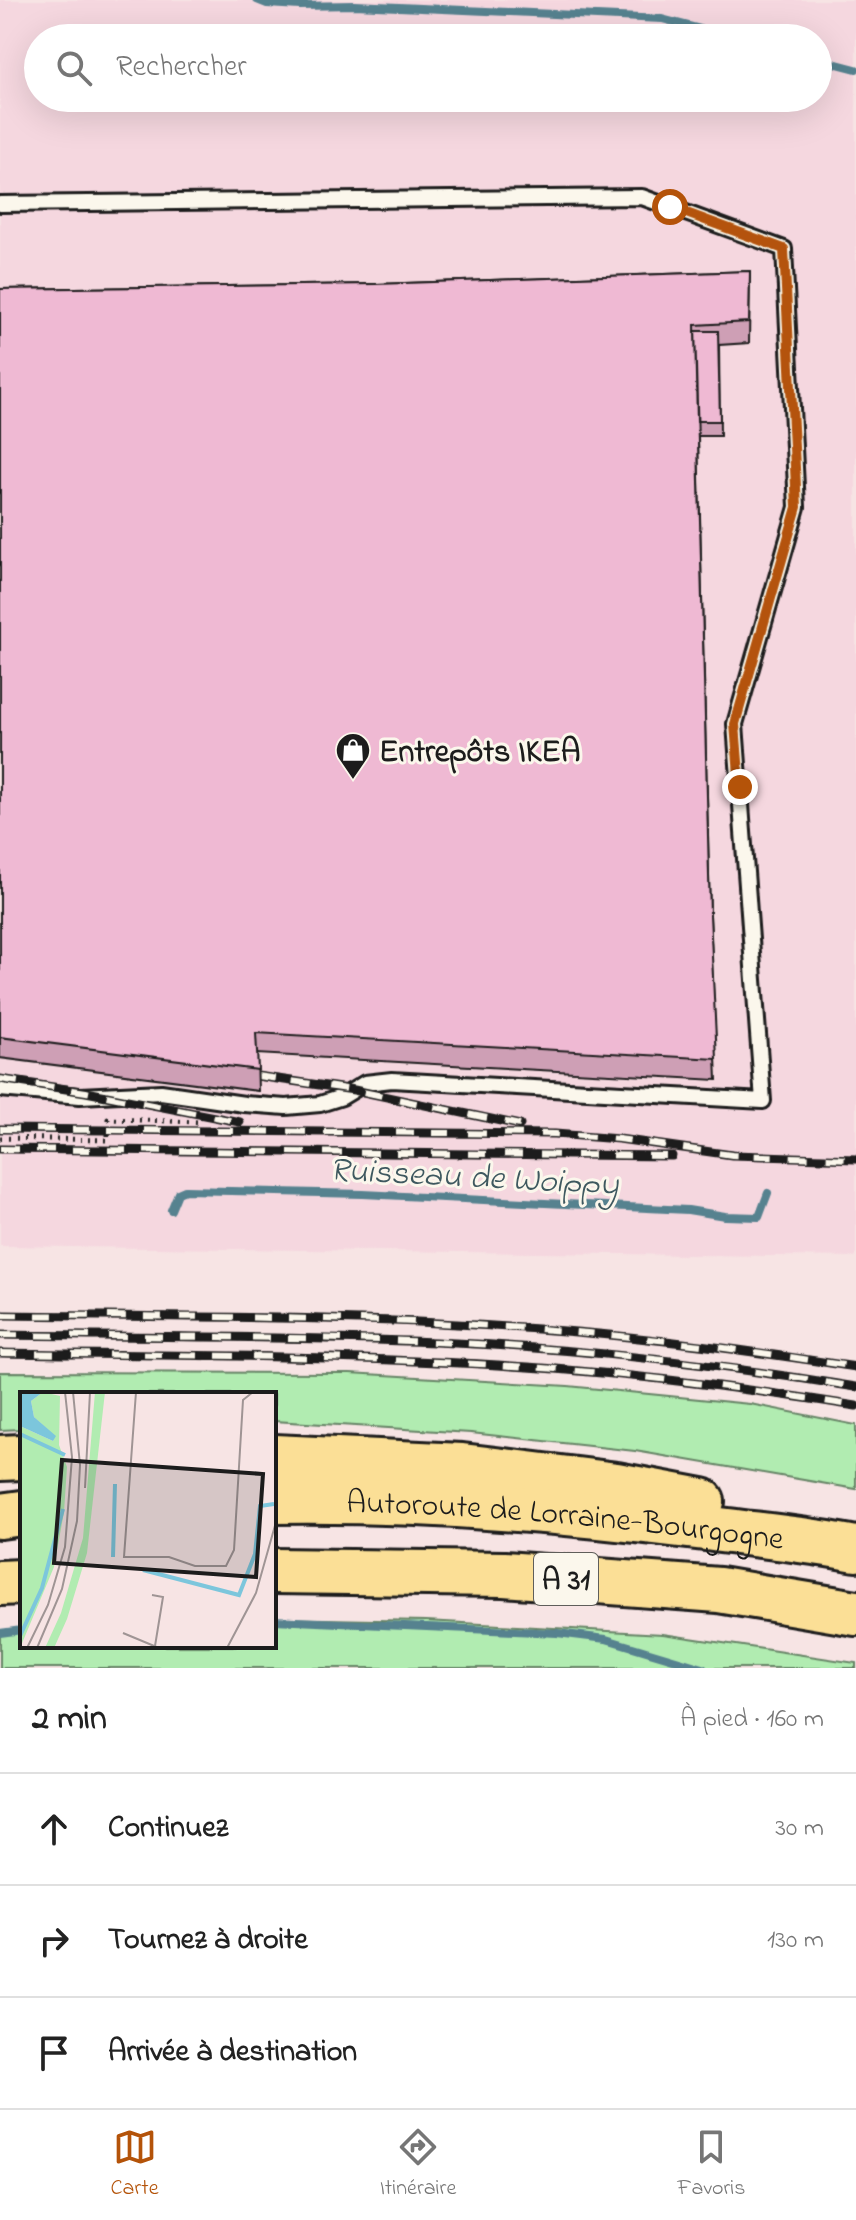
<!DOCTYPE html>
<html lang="fr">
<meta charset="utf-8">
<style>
:root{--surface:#fff;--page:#f6f6f6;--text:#222;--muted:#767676;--line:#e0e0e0;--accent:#b45309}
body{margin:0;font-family:"Indie Flower",sans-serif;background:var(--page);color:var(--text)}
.stop{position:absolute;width:24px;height:24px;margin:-18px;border:6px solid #b45309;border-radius:50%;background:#fff}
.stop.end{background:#b45309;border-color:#fff;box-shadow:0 2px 8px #0008}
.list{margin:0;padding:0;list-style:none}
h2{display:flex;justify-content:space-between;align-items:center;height:104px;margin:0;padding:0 32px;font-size:34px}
h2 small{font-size:26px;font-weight:400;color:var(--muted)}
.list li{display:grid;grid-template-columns:52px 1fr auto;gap:24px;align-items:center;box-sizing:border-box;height:112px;padding:0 32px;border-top:2px solid var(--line)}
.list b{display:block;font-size:30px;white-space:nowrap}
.list em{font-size:26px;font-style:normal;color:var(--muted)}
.icon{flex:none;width:44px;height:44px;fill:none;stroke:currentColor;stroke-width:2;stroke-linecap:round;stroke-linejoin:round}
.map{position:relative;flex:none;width:856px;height:1668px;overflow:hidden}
.search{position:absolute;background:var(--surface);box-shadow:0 8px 32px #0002;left:24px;right:24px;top:24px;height:88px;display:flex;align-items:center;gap:20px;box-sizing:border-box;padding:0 28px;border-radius:44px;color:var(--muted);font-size:30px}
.sheet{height:440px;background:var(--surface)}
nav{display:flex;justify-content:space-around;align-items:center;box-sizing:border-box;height:112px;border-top:2px solid var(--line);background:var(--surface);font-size:22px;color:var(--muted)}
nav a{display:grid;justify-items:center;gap:4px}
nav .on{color:var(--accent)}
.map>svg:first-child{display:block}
.built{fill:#f5d7df;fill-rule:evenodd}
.green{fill:#b1ecb1;stroke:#668466;stroke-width:2}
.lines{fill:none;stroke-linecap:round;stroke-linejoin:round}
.stream{stroke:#56828f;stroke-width:8}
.lane-casing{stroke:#1c1c1c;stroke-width:20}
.highway-casing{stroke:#1c1c1c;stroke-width:50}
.path{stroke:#1c1c1c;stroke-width:5;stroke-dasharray:2 6;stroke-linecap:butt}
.lane{stroke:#fbf7ec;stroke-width:14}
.highway{stroke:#fbdf96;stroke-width:44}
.rail-casing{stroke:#1c1c1c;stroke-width:9}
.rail{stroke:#fbf7ec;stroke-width:6;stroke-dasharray:18;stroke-linecap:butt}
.wall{fill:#ce9fb5;stroke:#1c1c1c;stroke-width:2}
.building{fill:#efb9d3;stroke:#1c1c1c;stroke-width:2}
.route{stroke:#b45309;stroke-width:10}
.labels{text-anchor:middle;stroke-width:6;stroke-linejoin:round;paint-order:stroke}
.shield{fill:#fbf7ec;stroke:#5f5e5a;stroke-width:2}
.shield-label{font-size:30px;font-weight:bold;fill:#1c1c1c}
.poi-label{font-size:32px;font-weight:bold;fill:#1c1c1c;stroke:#fbf7ec;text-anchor:start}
.street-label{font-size:32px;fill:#1c1c1c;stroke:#fbf7ec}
.water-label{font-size:34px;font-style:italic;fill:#3e585f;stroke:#fbf7ec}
.inset-river{fill:none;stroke:#7cc6dc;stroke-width:4}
.inset-road{fill:none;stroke:#9f9494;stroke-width:2}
.view{fill:#1c1c1c;fill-opacity:0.15;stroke:#1c1c1c;stroke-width:4}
.inset-edge{fill:none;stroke:#1c1c1c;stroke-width:4}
</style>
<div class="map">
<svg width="856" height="1668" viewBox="0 0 856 1668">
<rect width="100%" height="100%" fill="#f7e4e4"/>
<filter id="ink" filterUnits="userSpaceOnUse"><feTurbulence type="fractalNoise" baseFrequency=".0125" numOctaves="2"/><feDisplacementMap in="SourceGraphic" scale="16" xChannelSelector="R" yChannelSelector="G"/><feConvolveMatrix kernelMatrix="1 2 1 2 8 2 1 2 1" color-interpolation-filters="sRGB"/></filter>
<g filter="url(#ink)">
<path class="built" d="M0,0h856v1257l-856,-11zM38,38h780v60h-780z"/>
<path class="green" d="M0,1372l350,1 218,13 182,18 106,21v64l-221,-38 -164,-18 -197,-12v-27h-252v35l-22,1z
M274,1618l152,3 237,13 193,29v5h-856v-35l22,-5v18h252z"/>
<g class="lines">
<path class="stream" d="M257,0l10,4 33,2 55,-1 307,14 74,19
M818,59l38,10
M171,1210l7,-17 7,-3 178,4 325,16 37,6 34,1 9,-24
M274,1620l283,13 49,6 97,29
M0,1633l22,-3"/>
<g class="lane-casing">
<path id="lane" d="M0,204l642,-7 142,52 13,258 -62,217 28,377 -371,-21 -27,3 -23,14 -22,7 -34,3 -42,-3 -83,-12 -81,4 -80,-7"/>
</g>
<g class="highway-casing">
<g id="highway">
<path d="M274,1457l188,9 155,19 85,16"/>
<path d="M0,1458l22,-1"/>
<path id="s1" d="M274,1501c144,-2 289,9 431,27 50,7 101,11 151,21"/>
<path d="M0,1516l22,-3"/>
<path d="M274,1571l230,3 215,16 137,23"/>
<path d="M0,1583l22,-1"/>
</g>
</g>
<path class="path" d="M0,1138l108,2v-21l91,3 1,-7"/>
<use href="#lane" class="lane"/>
<use href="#highway" class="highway"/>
<g class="rail-casing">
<path id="rail" d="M257,1076l97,14 166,35
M0,1079l86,13 154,30
M0,1129l555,5 64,5 113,16 124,4
M0,1149l672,7
M0,1315c169,2 339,1 508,12 117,7 233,22 348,40
M0,1335c145,2 290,1 435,7 141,6 282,22 421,45
M0,1353c185,3 371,2 556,16 101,8 201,21 300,37"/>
</g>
<use href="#rail" class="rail"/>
</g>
<path class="wall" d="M750,271l-1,72 -30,2 1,91h-22l12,479 7,165 -460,-26 1,37 -258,-33v-769l376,-5z"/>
<path class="building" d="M750,271l-1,51 -54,3 15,590 7,144 -461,-26 2,37 -258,-33v-748l376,-5z
M695,331h23l2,90h-23z"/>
</g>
<g class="lines" filter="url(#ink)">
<path class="route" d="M670,207l114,42 13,258 -62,217 5,63"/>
</g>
<defs>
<g id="shop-pin" transform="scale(1.8)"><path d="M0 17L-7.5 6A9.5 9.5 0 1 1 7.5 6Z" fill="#1c1c1c" stroke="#fbf7ec"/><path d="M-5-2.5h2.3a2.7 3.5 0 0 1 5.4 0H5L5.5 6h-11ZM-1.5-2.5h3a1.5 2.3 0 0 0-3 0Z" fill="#fff"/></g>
</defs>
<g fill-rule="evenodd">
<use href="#shop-pin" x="353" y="750"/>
</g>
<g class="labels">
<rect class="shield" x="534" y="1553" width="64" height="52" rx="6"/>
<g class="shield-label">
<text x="566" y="1589">A 31</text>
</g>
<g class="poi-label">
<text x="379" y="761">Entrepôts IKEA</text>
</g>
<g class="street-label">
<text dy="11" stroke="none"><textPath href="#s1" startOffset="292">Autoroute de Lorraine-Bourgogne</textPath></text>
</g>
<g class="water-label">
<text transform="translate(474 1175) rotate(3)" y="12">Ruisseau de Woippy</text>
</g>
</g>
<g transform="translate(20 1392)">
<rect width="256" height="256" fill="#f7e4e4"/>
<path d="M23,0l17,4 -1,49 8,22 -3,45 -10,55 -34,81v-222l33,15 2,-5 -21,-19 -3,-16zM75,0h10l-18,161 -20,66 -13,29h-9l16,-35 22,-75z" fill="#b1ecb1"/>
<path d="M0,0h23l-12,9 3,16 22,19 -3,5 -33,-15z" fill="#7cc6dc"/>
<path class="inset-river" d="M0,42l45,21M93,165l2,-73M123,178l96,25 16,-41 5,-48 14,-2M0,244l22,-48 21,-79"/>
<path class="inset-road" d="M116,0l-12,165h45l26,9h31l8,-16 9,-150 10,-8M65,96l5,-96M132,203l11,2 -8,49M103,241l36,15M7,256l21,-43 17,-58 7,-90 -7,-65M17,256l25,-59 15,-68 3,-56 -7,-73M207,256l29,-55 20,-71"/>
<path class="view" d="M42,68l201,14 -7,103 -202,-14z"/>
<rect width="256" height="256" class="inset-edge"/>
</g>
</svg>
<div class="stop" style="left:670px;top:207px"></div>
<div class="stop end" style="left:740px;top:787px"></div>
<div class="search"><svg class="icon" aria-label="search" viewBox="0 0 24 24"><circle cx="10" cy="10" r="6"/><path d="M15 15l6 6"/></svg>Rechercher</div>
</div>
<section class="sheet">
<h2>2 min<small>À pied · 160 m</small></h2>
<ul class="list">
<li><svg class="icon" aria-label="ahead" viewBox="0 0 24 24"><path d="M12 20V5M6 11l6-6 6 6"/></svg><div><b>Continuez</b></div><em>30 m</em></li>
<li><svg class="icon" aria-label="right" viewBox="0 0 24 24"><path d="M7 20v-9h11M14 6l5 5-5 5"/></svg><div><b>Tournez à droite</b></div><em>130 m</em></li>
<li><svg class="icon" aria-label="arrive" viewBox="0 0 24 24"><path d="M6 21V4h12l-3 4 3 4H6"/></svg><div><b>Arrivée à destination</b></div></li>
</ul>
</section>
<nav>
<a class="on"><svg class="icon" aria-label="map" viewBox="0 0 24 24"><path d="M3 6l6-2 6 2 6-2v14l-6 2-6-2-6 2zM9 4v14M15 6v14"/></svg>Carte</a>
<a><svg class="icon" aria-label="directions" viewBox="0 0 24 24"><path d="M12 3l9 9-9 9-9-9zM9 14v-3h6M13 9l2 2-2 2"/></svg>Itinéraire</a>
<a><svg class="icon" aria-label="saved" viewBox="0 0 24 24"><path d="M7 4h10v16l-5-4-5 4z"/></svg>Favoris</a>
</nav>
